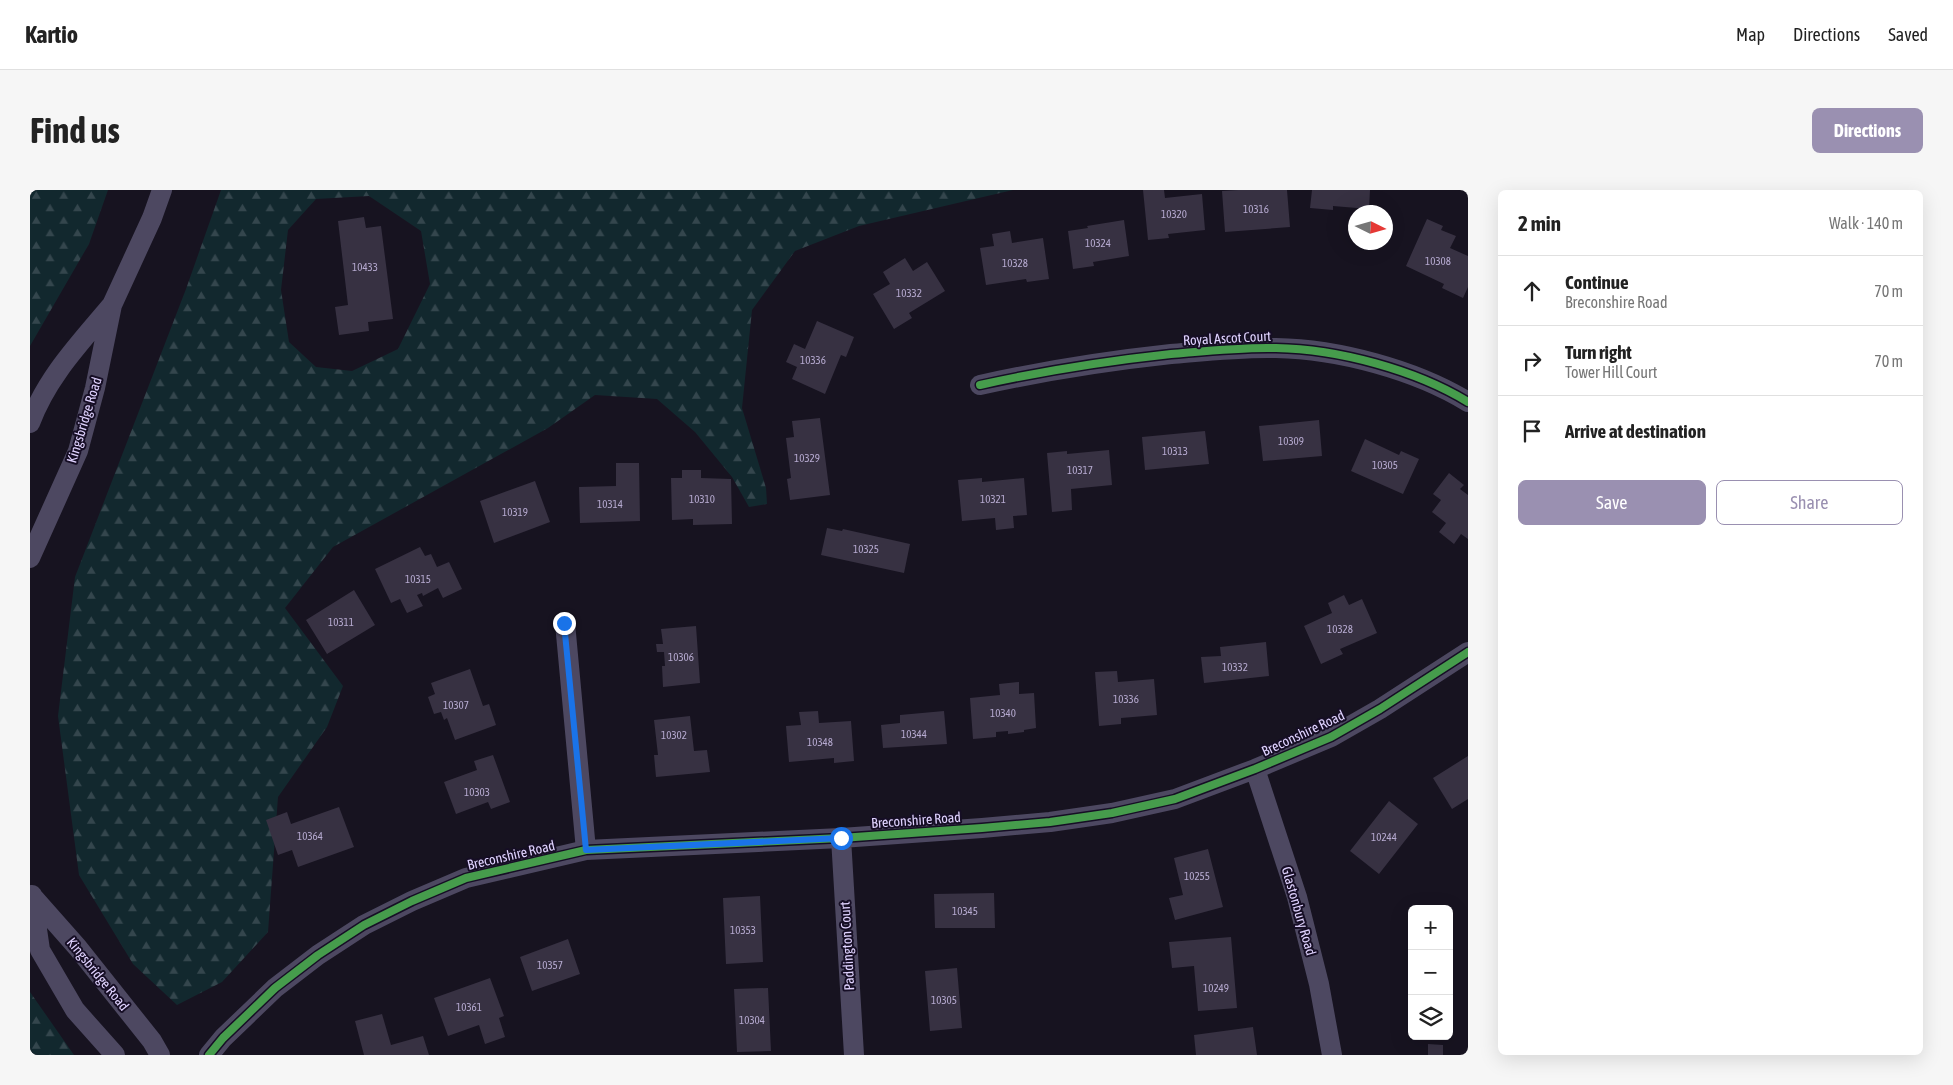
<!DOCTYPE html>
<meta charset="utf-8">
<style>
:root{--surface:#fff;--page:#f6f6f6;--text:#222;--muted:#767676;--line:#e0e0e0;--accent:#9a90b1}
body{margin:0;font-family:"Asap Condensed",sans-serif;background:var(--page);color:var(--text)}
.controls{position:absolute;right:15px;bottom:15px;display:grid;overflow:hidden;border-radius:8px;box-shadow:0 5px 20px #0002}
.controls button{width:45px;height:45px;display:grid;place-items:center;padding:0;border:0;border-bottom:1px solid var(--line);background:var(--surface);color:var(--text);font:25px sans-serif}
.compass{position:absolute;left:1318px;top:15px;width:45px;height:45px;border-radius:50%;background:var(--surface);box-shadow:0 5px 20px #0002;rotate:95deg}
.stop{position:absolute;width:15px;height:15px;margin:-11px;border:4px solid #1a73e8;border-radius:50%;background:#fff}
.stop.end{background:#1a73e8;border-color:#fff;box-shadow:0 1px 5px #0008}
.list{margin:0;padding:0;list-style:none}
h2{display:flex;justify-content:space-between;align-items:center;height:65px;margin:0;padding:0 20px;font-size:21px}
h2 small{font-size:16px;font-weight:400;color:var(--muted)}
.list li{display:grid;grid-template-columns:32px 1fr auto;gap:15px;align-items:center;box-sizing:border-box;height:70px;padding:0 20px;border-top:1px solid var(--line)}
.list b{display:block;font-size:19px;white-space:nowrap}
.list p{margin:0;font-size:16px;white-space:nowrap;color:var(--muted)}
.list em{font-size:16px;font-style:normal;color:var(--muted)}
.actions{display:flex;gap:10px;padding:15px 20px}
.actions a{flex:1;padding:11px 0;border:1px solid var(--accent);border-radius:8px;text-align:center;font-size:18px;color:var(--accent)}
.actions .main{background:var(--accent);color:#fff}
.icon{flex:none;width:28px;height:28px;fill:none;stroke:currentColor;stroke-width:2;stroke-linecap:round;stroke-linejoin:round}
.map{position:relative;flex:none;width:1438px;height:865px;overflow:hidden;border-radius:8px}
header{display:flex;align-items:center;gap:30px;box-sizing:border-box;height:70px;padding:0 25px;background:var(--surface);border-bottom:1px solid var(--line)}
header strong{font-size:24px}
nav{display:flex;gap:28px;margin-inline-start:auto;font-size:18px}
.intro{display:flex;align-items:center;justify-content:space-between;box-sizing:border-box;height:120px;padding:0 30px}
h1{margin:0;font-size:35px}
.button{padding:12px 22px;border-radius:8px;background:var(--accent);color:#fff;font-size:18px;font-weight:700}
main{display:flex;gap:30px;padding:0 30px}
aside{flex:1;background:var(--surface);border-radius:8px;box-shadow:0 5px 20px #0002}
.map>svg:first-child{display:block}
.forest{fill:url(#forest-firs);fill-rule:evenodd}
.building{fill:#373142}
.lines{fill:none;stroke-linecap:round;stroke-linejoin:round}
.minor{stroke:#4d4861;stroke-width:20}
.cycleway-casing{stroke:#160e25;stroke-width:11}
.cycleway{stroke:#469c4c;stroke-width:8}
.route{stroke:#1a73e8;stroke-width:6}
.labels{text-anchor:middle;stroke-width:4;stroke-linejoin:round;paint-order:stroke}
.number-label{font-size:11px;fill:#b6aad0}
.street-label{font-size:14px;fill:#e0d3ff;stroke:#160e25}
</style>
<header>
<strong>Kartio</strong>
<nav><a>Map</a><a>Directions</a><a>Saved</a></nav>
</header>
<div class="intro"><h1>Find us</h1><a class="button">Directions</a></div>
<main>
<div class="map">
<svg width="1438" height="865" viewBox="0 0 1438 865">
<defs>
<pattern id="forest-firs" width="22" height="20" patternUnits="userSpaceOnUse" patternTransform="scale(1.25)"><rect width="22" height="20" fill="#12282e"/><path d="M5 1l3.5 6h-7zM16 11l3.5 6h-7z" fill="#34464d"/></pattern>
</defs>
<rect width="100%" height="100%" fill="#171320"/>
<path class="forest" d="M0,0h78l-19,54 -59,102z
M191,0h792l-154,36 -64,25 -43,59 -10,98 24,80 1,16 -18,3 -17,-30 -37,-45 -38,-33 -62,-4 -47,33 -215,119 -48,61 58,78 -16,41 -49,70 -10,135 -46,50 -45,23 -44,-41 -54,-89 -21,-159 17,-139 111,-288zM339,6l52,35 9,53 -32,65 -46,22 -36,-4 -27,-25 -8,-52 7,-60 28,-31z
M0,802l44,63h-44z"/>
<path class="building" d="M1113,0h21l1,8 37,-4 3,36 -37,4 1,4 -21,2z
M1208,0h49l3,37 -65,5 -3,-41z
M1282,0h58l-1,19 -36,-3v4l-23,-2z
M334,27l2,11 15,-2 12,93 -25,3 1,9 -30,4 -4,-28 13,-2 -10,-84z
M1397,29l16,7 -2,4 15,6 -6,12 18,8v31l-5,11 -21,-10 2,-4 -38,-18z
M1094,30l5,36 -36,6 1,4 -21,3 -5,-38 20,-3 -1,-2z
M980,41l2,12 31,-5 6,41 -22,3 -1,-3 -40,6 -6,-37 14,-2 -2,-12z
M875,68l8,13 14,-9 18,29 -36,22 3,5 -18,11 -21,-35 17,-10 -7,-12z
M787,131l37,16 -8,20 -5,-2 -16,39 -33,-15 5,-12 -11,-5 8,-18 11,5z
M790,228l10,77 -40,5 -3,-21 4,-1 -5,-40 8,-1 -2,-16z
M1289,230l3,36 -59,5 -4,-35z
M1175,241l4,33 -64,6 -3,-33z
M1335,249l34,16 2,-4 18,8 -16,35 -52,-23z
M1079,260l3,35 -41,4 1,21 -20,2 -5,-59 20,-2v3z
M586,273h23l1,58 -60,2 -1,-36 37,-1z
M652,280h19v8l30,1 1,45 -39,1v-6l-21,1 -1,-42h11z
M1419,283l15,12 -4,4 8,6v44l-7,-5 -7,10 -15,-12 7,-9 -14,-11 9,-12 -8,-6z
M952,288v4l42,-4 3,37 -14,1 1,12 -18,2 -1,-12 -33,3 -4,-41z
M505,291l15,41 -56,21 -14,-42z
M797,338l15,3 1,-2 67,15 -6,29 -83,-18z
M390,357l5,9 6,-2 6,13 12,-5 13,27 -19,9 -5,-10 -15,8 -1,-3 -5,2 6,11 -16,7 -7,-14 -9,4 -16,-34z
M324,400l21,35 -48,29 -21,-34z
M1314,405l5,10 13,-6 15,34 -37,16 3,5 -22,10 -17,-38 28,-13 -4,-10z
M666,436l4,57 -37,4 -1,-21h3l-1,-14h-7l-1,-8h7l-2,-15z
M1236,452l3,34 -65,7 -3,-26 20,-1 -1,-9z
M440,479l13,37 6,-2 7,21 -41,15 -8,-22 -3,2 -3,-8 -7,2 -6,-17 7,-3 -4,-11z
M1087,481l1,11 36,-3 3,36 -36,3v6l-22,2 -4,-54z
M989,492v12l15,-1 2,35 -12,2v2l-16,2v-3l-12,1v5l-23,2 -3,-41 30,-3 -1,-11z
M788,521l1,12 32,-2 3,40 -20,2v-5l-45,4 -3,-36 15,-1 -2,-13z
M914,521l3,33 -64,4 -2,-23 19,-2v-8z
M660,526l4,35 13,-1 3,22 -54,5 -2,-22h4l-4,-35z
M463,565l17,47 -19,7 -3,-7 -32,12 -12,-32 33,-12 -3,-9z
M1438,566v43l-16,10 -19,-31z
M1359,611l29,23 -39,50 -29,-23z
M309,617l15,40 -56,20 -6,-17 -14,5 -12,-35 21,-8 4,12z
M1178,659l15,58 -48,13 -6,-22 14,-3 -9,-37z
M964,703l1,35h-60l-1,-34z
M730,706l3,66 -37,2 -3,-66z
M1201,747l6,71 -39,3 -4,-45 -22,2 -3,-26z
M538,749l12,35 -48,17 -12,-34z
M927,778l5,60 -32,3 -5,-60z
M460,788l14,38 -5,2 6,19 -20,7 -6,-19 -31,11 -14,-38z
M738,798l3,63 -34,1 -3,-63z
M352,824l9,31 32,-9 6,19h-65l-9,-34z
M1223,837l4,28h-61l-2,-20z
M1398,854l15,1v10h-15z"/>
<g class="lines">
<path class="minor" d="M950,195c63,-14 126,-24 191,-31 35,-3 70,-7 105,-6 62,1 140,22 192,54
M0,233c17,-46 50,-80 81,-117
M0,368l48,-107 17,-63 17,-83 40,-87 10,-28
M535,433l21,227
M1225,579l42,128 22,87 13,71
M811,648l13,217
M2,705l8,55 35,60 40,45
M2,706l46,52 74,93 8,14
M179,865l14,-17 52,-50 43,-33 46,-30 48,-24 54,-23 120,-28 255,-12 141,-10 68,-6 62,-9 63,-14 80,-30 76,-32 49,-28 88,-57"/>
<g class="cycleway-casing">
<path id="cycleway" d="M950,195c63,-14 126,-24 191,-31 35,-3 70,-7 105,-6 62,1 140,22 192,54
M179,865l14,-17 52,-50 43,-33 46,-30 48,-24 54,-23 120,-28 255,-12 141,-10 68,-6 62,-9 63,-14 80,-30 76,-32 49,-28 88,-57"/>
</g>
<use href="#cycleway" class="cycleway"/>
</g>
<g class="lines">
<path class="route" d="M534,433l22,227 255,-12"/>
</g>
<g class="labels">
<g class="number-label">
<text x="1226" y="23">10316</text>
<text x="1144" y="28">10320</text>
<text x="1068" y="57">10324</text>
<text x="1408" y="75">10308</text>
<text x="985" y="77">10328</text>
<text x="335" y="81">10433</text>
<text x="879" y="107">10332</text>
<text x="783" y="174">10336</text>
<text x="1261" y="255">10309</text>
<text x="1145" y="265">10313</text>
<text x="777" y="272">10329</text>
<text x="1355" y="279">10305</text>
<text x="1050" y="284">10317</text>
<text x="672" y="313">10310</text>
<text x="963" y="313">10321</text>
<text x="580" y="318">10314</text>
<text x="485" y="326">10319</text>
<text x="836" y="363">10325</text>
<text x="388" y="393">10315</text>
<text x="311" y="436">10311</text>
<text x="1310" y="443">10328</text>
<text x="651" y="471">10306</text>
<text x="1205" y="481">10332</text>
<text x="1096" y="513">10336</text>
<text x="426" y="519">10307</text>
<text x="973" y="527">10340</text>
<text x="884" y="548">10344</text>
<text x="644" y="549">10302</text>
<text x="790" y="556">10348</text>
<text x="447" y="606">10303</text>
<text x="280" y="650">10364</text>
<text x="1354" y="651">10244</text>
<text x="1167" y="690">10255</text>
<text x="935" y="725">10345</text>
<text x="713" y="744">10353</text>
<text x="520" y="779">10357</text>
<text x="1186" y="802">10249</text>
<text x="914" y="814">10305</text>
<text x="439" y="821">10361</text>
<text x="722" y="834">10304</text>
</g>
<g class="street-label">
<text transform="translate(1197 148) rotate(-3)" y="5">Royal Ascot Court</text>
<text transform="translate(54 230) rotate(-73)" y="5">Kingsbridge Road</text>
<text transform="translate(1273 543) rotate(-25)" y="5">Breconshire Road</text>
<text transform="translate(886 630) rotate(-4)" y="5">Breconshire Road</text>
<text transform="translate(481 665) rotate(-13)" y="5">Breconshire Road</text>
<text transform="translate(1269 721) rotate(74)" y="5">Glastonbury Road</text>
<text transform="translate(817 756) rotate(-93)" y="5">Paddington Court</text>
<text transform="translate(68 784) rotate(51)" y="5">Kingsbridge Road</text>
</g>
</g>
</svg>
<div class="controls">
<button>+</button>
<button>−</button>
<button><svg class="icon" aria-label="layers" viewBox="0 0 24 24"><path d="M12 4l9 5-9 5-9-5zM3 14l9 5 9-5"/></svg></button>
</div>
<svg class="compass" viewBox="-18 -18 36 36"><path d="M0-13l5 13h-10z" fill="#e53935"/><path d="M0 13l5-13h-10z" fill="#767676"/></svg>
<div class="stop" style="left:811px;top:648px"></div>
<div class="stop end" style="left:534px;top:433px"></div>
</div>
<aside>
<h2>2 min<small>Walk · 140 m</small></h2>
<ul class="list">
<li><svg class="icon" aria-label="ahead" viewBox="0 0 24 24"><path d="M12 20V5M6 11l6-6 6 6"/></svg><div><b>Continue</b><p>Breconshire Road</p></div><em>70 m</em></li>
<li><svg class="icon" aria-label="right" viewBox="0 0 24 24"><path d="M7 20v-9h11M14 6l5 5-5 5"/></svg><div><b>Turn right</b><p>Tower Hill Court</p></div><em>70 m</em></li>
<li><svg class="icon" aria-label="arrive" viewBox="0 0 24 24"><path d="M6 21V4h12l-3 4 3 4H6"/></svg><div><b>Arrive at destination</b></div></li>
</ul>
<div class="actions"><a class="main">Save</a><a>Share</a></div>
</aside>
</main>
